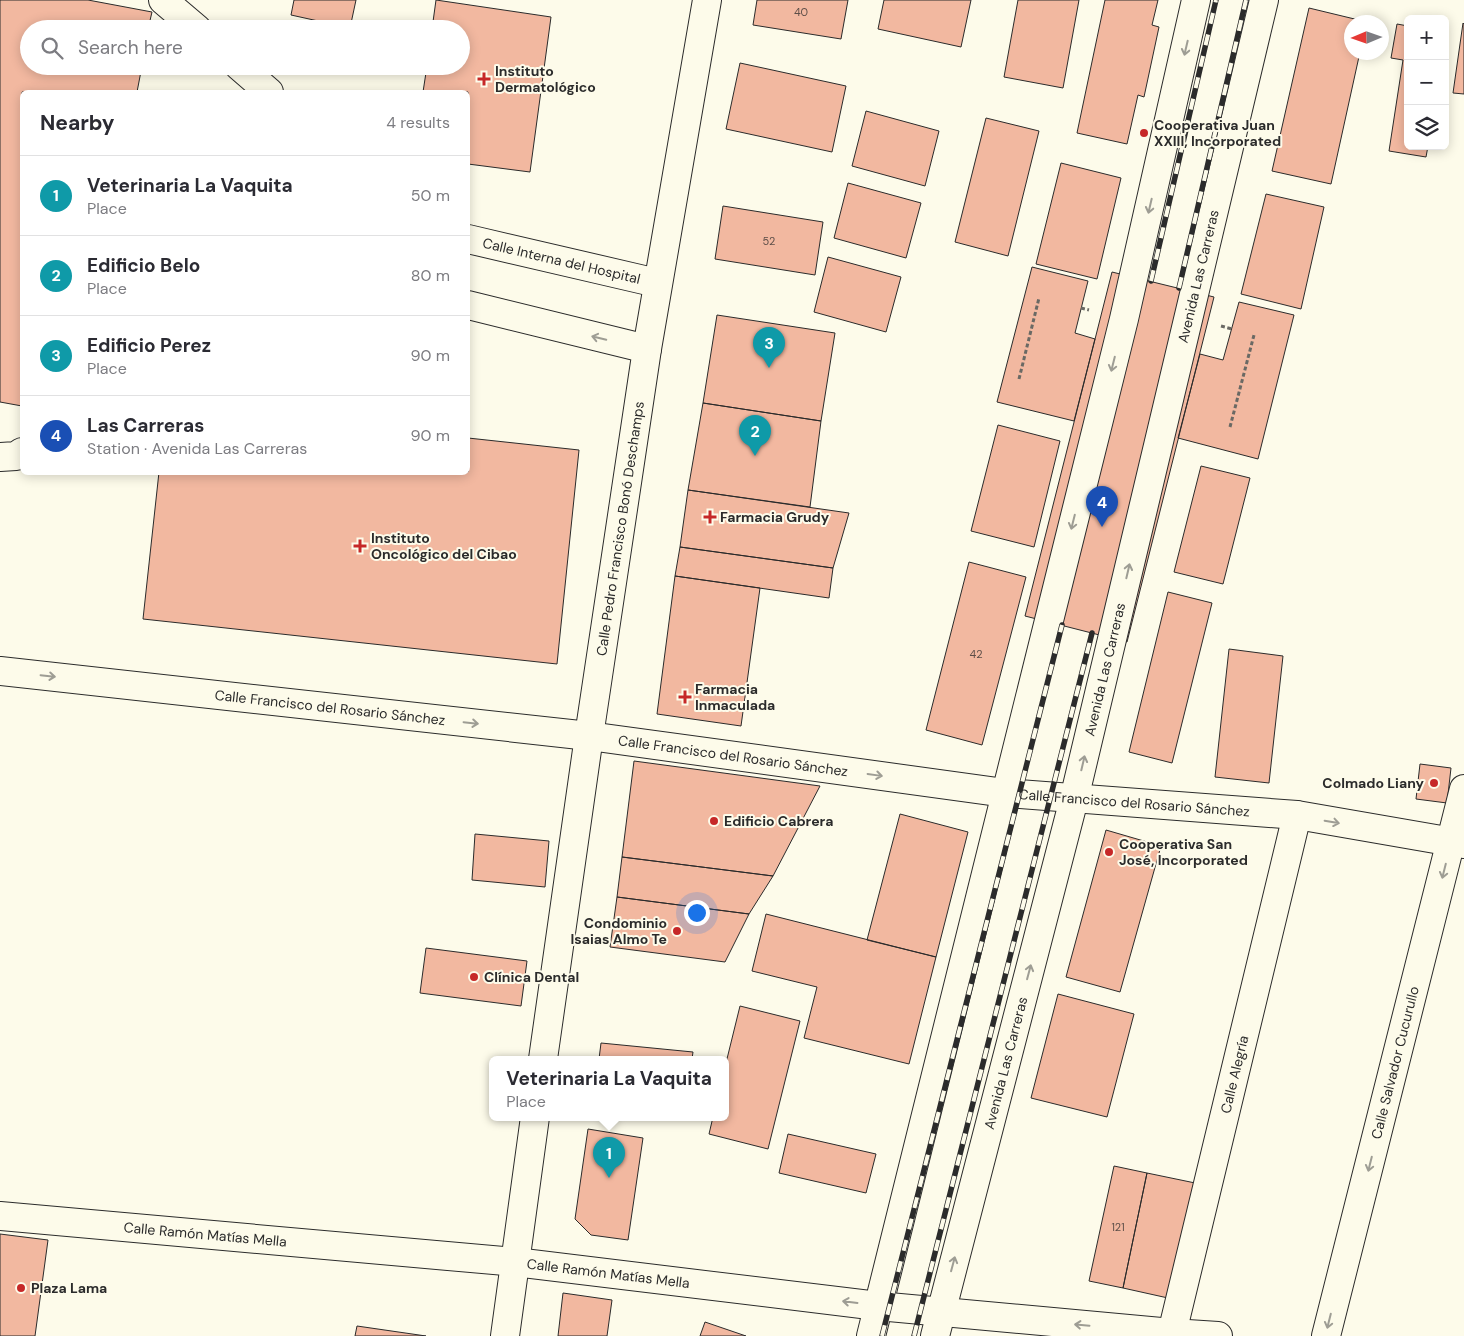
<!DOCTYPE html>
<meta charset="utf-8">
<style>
:root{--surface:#fff;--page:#f2f2f3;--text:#2b2b33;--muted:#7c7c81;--line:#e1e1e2;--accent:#1a73e8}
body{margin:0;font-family:"DM Sans",sans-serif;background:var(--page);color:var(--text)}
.controls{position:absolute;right:15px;top:15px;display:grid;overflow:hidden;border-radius:8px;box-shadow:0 2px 12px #0003}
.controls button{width:45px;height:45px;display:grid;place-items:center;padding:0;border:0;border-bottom:1px solid var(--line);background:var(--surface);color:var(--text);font:25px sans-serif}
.compass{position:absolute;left:1344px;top:15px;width:45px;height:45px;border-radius:50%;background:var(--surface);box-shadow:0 2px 12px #0003;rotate:268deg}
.you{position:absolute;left:696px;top:912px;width:18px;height:18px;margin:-12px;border:4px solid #fff;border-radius:50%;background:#1a73e8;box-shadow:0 0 0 8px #1a73e833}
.badge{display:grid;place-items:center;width:32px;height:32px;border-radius:50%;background:var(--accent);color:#fff;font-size:16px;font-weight:700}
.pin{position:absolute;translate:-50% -41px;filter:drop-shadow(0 1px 2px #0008)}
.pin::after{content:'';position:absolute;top:26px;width:18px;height:15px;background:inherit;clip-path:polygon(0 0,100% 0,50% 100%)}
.popup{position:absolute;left:489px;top:1056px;width:240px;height:65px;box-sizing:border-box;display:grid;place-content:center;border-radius:8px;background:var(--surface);filter:drop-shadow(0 1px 4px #0005);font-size:16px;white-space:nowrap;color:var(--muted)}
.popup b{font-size:19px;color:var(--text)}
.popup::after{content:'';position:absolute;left:50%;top:100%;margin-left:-10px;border:10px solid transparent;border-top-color:var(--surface)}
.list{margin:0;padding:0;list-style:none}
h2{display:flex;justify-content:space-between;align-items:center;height:65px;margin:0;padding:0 20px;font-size:21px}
h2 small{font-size:16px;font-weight:400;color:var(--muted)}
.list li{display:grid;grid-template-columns:32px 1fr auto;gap:15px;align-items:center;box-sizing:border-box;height:80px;padding:0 20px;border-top:1px solid var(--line)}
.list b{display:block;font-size:19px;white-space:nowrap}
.list p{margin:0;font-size:16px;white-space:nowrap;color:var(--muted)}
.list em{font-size:16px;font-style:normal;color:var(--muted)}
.icon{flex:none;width:28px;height:28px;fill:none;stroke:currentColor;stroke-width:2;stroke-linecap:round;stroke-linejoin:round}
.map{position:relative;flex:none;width:1464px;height:1336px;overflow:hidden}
.search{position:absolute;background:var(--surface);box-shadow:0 2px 12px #0003;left:20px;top:20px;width:450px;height:55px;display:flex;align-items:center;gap:12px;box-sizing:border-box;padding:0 18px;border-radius:28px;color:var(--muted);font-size:19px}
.panel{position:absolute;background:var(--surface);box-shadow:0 2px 12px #0003;left:20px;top:90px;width:450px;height:385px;border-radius:8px}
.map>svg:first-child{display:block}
.building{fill:#f2b8a0;stroke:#2b2b2b}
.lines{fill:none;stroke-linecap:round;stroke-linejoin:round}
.minor-casing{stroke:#2b2b2b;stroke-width:30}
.major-casing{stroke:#2b2b2b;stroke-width:30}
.path{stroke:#6a6964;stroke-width:3;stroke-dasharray:4 2.5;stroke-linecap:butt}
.minor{stroke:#fdfbea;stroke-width:28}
.major{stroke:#fdfbea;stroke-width:28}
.rail-casing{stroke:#2b2b2b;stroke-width:5.5}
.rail{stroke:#fdfbea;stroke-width:4;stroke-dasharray:11;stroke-linecap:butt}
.oneway{stroke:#9e9d94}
.poi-dot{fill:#c62828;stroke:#fdfbea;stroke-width:2}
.labels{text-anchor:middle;stroke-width:4;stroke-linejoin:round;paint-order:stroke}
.number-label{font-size:11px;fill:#5d4e48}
.poi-label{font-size:14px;font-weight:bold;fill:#2b2b2b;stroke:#fdfbea;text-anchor:start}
.street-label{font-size:14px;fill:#2b2b2b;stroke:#fdfbea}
</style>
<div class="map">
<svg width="1464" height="1336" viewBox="0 0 1464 1336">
<rect width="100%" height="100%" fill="#fdfbea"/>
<path class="building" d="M0,0h88l64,12 -4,17h-119v37h113l-5,26h-115v314l-22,-4z
M294,0h62l-6,28 -59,-13z
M436,0l115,17 -21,155 -62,-8v-72h-45l4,-26h34v-37h-29z
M757,0h91l-7,39 -88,-14z
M884,0h87l-10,47 -83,-18z
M1018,0h61l-16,88 -59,-11z
M1105,0h53l-6,25 7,2 -15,70 -6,-2 -11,49 -50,-11z
M1309,8l58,14h-15v30h8l-29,132 -59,-13z
M1463,23l1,1v70l-11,-1z
M1397,24l11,2v120h20l-2,11 -37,-6 14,-91 -12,-2z
M740,63l106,23 -14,66 -106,-23z
M866,111l73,20 -14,55 -73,-20z
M986,118l53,13 -31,125 -53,-14z
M1061,163l60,15 -24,101 -61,-15z
M848,183l73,20 -15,55 -72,-20z
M1266,194l58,13 -23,102 -60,-15z
M723,206l100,16 -8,53 -100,-16z
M828,257l73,20 -15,55 -72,-20z
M1032,267l56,14 -13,52 20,6 -21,82 -77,-19z
M1112,272l102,25 -87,345 -102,-26z
M1239,302l55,13 -36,144 -80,-21 22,-84 23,6z
M717,315l118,18 -14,88 -118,-18z
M703,403l118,18 -11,86 -122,-17z
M998,425l62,16 -26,106 -63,-16z
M468,438l111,12 -22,214 -414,-45 16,-147h309z
M1201,466l49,12 -27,106 -49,-12z
M688,490l161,23 -16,55 -153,-21z
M680,547l153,21 -4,30 -154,-22z
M969,562l57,15 -44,168 -56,-15z
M675,576l85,12 -19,138 -84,-12z
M1168,592l44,11 -40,160 -43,-11z
M1229,649l54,7 -14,127 -54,-6z
M634,761l186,25 -47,90 -151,-19z
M1420,764l31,4 -4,35 -31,-4z
M900,814l68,18 -32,125 -69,-17z
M1106,830l55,16 -41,146 -54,-15z
M475,834l74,7 -4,46 -73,-7z
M622,857l151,19 -24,38 -132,-17z
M617,897l132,17 -24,48 -115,-15z
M766,914l170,43 -27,107 -105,-26 13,-51 -65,-16z
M426,948l101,13 -6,45 -101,-13z
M1058,994l76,20 -27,103 -76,-19z
M740,1006l60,15 -32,128 -59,-15 4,-17h12v-50z
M601,1043l92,9 -1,7h-93z
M588,1129l55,9 -15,102 -37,-5 -16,-16z
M788,1134l88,20 -10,39 -87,-20z
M1114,1166l33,7 -24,115 -34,-7z
M1147,1173l53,11 -23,116 -54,-12z
M0,1234l48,6 -13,96h-35z
M563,1293l49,7 -5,36h-49z
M705,1322l41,14h-46z
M357,1326l69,10h-71z"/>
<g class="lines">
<g class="minor-casing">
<g id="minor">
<path d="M163,0l34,29"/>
<path d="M239,66l30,26"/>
<path id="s1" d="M468,239l189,44"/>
<path d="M468,305l179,44"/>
<path d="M0,457l16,-1 6,-4"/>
<path id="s2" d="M0,671l589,65 416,57 292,22 167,29"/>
<path id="s3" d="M543,1059l46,-323 58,-387 60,-349"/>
<path id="s4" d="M0,1216l515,46 363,44 294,27 46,3"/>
<path id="s5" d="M1172,1333l125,-518"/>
<path d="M505,1336l30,-219"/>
<path id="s6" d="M1326,1336l138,-547"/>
</g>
</g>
<g class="major-casing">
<g id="major">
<path d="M871,1336l253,-1017 72,-319"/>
<path id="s7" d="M935,1336l139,-537 190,-799"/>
</g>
</g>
<path class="path" d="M1081,308l8,2
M1221,326l11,3
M1019,379l20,-81
M1230,427l24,-92"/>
<use href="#minor" class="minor"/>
<use href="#major" class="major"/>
<g class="rail-casing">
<path id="rail" d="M1151,281l65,-281
M1179,288l67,-288
M882,1336l180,-711
M914,1336l178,-703"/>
</g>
<use href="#rail" class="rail"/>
</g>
<defs><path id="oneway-shaft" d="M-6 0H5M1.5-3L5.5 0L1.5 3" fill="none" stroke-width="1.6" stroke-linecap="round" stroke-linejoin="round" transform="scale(1.25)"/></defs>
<g class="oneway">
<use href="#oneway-shaft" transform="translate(1186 48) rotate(103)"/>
<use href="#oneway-shaft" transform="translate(1150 206) rotate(103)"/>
<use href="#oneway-shaft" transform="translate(599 338) rotate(-166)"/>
<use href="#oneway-shaft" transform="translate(1113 364) rotate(104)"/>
<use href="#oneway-shaft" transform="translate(1073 522) rotate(104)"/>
<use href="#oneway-shaft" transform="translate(1128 571) rotate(-77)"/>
<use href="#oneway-shaft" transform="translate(48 676) rotate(6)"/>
<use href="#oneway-shaft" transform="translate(471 723) rotate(6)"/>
<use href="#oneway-shaft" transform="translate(1083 763) rotate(-77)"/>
<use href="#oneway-shaft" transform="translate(875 775) rotate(8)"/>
<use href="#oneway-shaft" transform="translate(1332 822) rotate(10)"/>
<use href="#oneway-shaft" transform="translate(1444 871) rotate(104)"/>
<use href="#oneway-shaft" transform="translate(1029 972) rotate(-75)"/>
<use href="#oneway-shaft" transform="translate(1370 1164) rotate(104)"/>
<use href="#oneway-shaft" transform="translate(953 1264) rotate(-75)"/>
<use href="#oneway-shaft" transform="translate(850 1302) rotate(-173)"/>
<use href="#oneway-shaft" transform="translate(1329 1321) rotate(104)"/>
<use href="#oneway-shaft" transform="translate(1082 1325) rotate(-175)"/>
</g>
<g class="poi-dot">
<path d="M481.5 71.5h5v5h5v5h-5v5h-5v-5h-5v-5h5z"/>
<circle cx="1144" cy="133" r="5"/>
<path d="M707.5 509.5h5v5h5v5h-5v5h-5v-5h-5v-5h5z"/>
<path d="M357.5 538.5h5v5h5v5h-5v5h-5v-5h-5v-5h5z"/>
<path d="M682.5 689.5h5v5h5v5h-5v5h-5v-5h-5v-5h5z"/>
<circle cx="1434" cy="783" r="5"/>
<circle cx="714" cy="821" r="5"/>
<circle cx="1109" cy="852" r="5"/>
<circle cx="677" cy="931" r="5"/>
<circle cx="474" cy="977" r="5"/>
<circle cx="21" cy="1288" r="5"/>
</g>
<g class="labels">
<g class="number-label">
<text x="801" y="16">40</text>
<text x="769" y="245">52</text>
<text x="976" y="658">42</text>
<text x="1118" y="1231">121</text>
</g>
<g class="poi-label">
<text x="495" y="76">Instituto<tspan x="495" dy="16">Dermatológico</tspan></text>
<text x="1154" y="130">Cooperativa Juan<tspan x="1154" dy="16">XXIII, Incorporated</tspan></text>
<text x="720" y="522">Farmacia Grudy</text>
<text x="371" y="543">Instituto<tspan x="371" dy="16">Oncológico del Cibao</tspan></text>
<text x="695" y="694">Farmacia<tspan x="695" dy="16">Inmaculada</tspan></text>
<text x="1424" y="788" text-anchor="end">Colmado Liany</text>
<text x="724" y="826">Edificio Cabrera</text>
<text x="1119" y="849">Cooperativa San<tspan x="1119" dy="16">José, Incorporated</tspan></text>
<text x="667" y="928" text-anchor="end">Condominio<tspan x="667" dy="16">Isaias Almo Te</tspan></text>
<text x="484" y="982">Clínica Dental</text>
<text x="31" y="1293">Plaza Lama</text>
</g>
<g class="street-label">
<text dy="5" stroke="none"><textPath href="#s1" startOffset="96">Calle Interna del Hospital</textPath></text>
<text dy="5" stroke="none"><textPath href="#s7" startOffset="1092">Avenida Las Carreras</textPath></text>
<text dy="5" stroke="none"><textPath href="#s3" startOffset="536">Calle Pedro Francisco Bonó Deschamps</textPath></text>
<text dy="5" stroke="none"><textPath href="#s7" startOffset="688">Avenida Las Carreras</textPath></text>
<text dy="5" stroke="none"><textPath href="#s2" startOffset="332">Calle Francisco del Rosario Sánchez</textPath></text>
<text dy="5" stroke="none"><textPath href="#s2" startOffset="738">Calle Francisco del Rosario Sánchez</textPath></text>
<text dy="5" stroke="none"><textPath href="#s2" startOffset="1142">Calle Francisco del Rosario Sánchez</textPath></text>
<text dy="5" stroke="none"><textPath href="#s7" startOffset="282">Avenida Las Carreras</textPath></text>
<text dy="5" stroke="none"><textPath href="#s6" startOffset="282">Calle Salvador Cucurullo</textPath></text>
<text dy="5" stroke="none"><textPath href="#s5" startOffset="266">Calle Alegría</textPath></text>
<text dy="5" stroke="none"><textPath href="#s4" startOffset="206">Calle Ramón Matías Mella</textPath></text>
<text dy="5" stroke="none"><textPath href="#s4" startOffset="611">Calle Ramón Matías Mella</textPath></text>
</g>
</g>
</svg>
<div class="controls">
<button>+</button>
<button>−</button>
<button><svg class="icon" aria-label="layers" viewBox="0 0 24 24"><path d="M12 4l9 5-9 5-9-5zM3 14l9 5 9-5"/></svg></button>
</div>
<svg class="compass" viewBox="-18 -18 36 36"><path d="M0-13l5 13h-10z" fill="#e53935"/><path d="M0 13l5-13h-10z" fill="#7c7c81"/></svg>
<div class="you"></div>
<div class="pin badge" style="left:609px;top:1178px;background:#0f9aa8">1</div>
<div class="popup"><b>Veterinaria La Vaquita</b>Place</div>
<div class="pin badge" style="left:755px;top:456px;background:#0f9aa8">2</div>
<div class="pin badge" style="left:769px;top:368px;background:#0f9aa8">3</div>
<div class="pin badge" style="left:1102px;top:527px;background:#1a4fb4">4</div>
<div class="search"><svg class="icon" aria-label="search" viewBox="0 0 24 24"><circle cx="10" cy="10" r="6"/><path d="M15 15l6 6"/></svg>Search here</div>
<section class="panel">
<h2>Nearby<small>4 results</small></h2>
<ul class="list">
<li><span class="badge" style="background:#0f9aa8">1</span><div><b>Veterinaria La Vaquita</b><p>Place</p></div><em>50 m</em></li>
<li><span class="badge" style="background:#0f9aa8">2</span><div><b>Edificio Belo</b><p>Place</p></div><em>80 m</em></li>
<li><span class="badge" style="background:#0f9aa8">3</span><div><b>Edificio Perez</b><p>Place</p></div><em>90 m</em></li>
<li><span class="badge" style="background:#1a4fb4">4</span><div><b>Las Carreras</b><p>Station · Avenida Las Carreras</p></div><em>90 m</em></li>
</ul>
</section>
</div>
